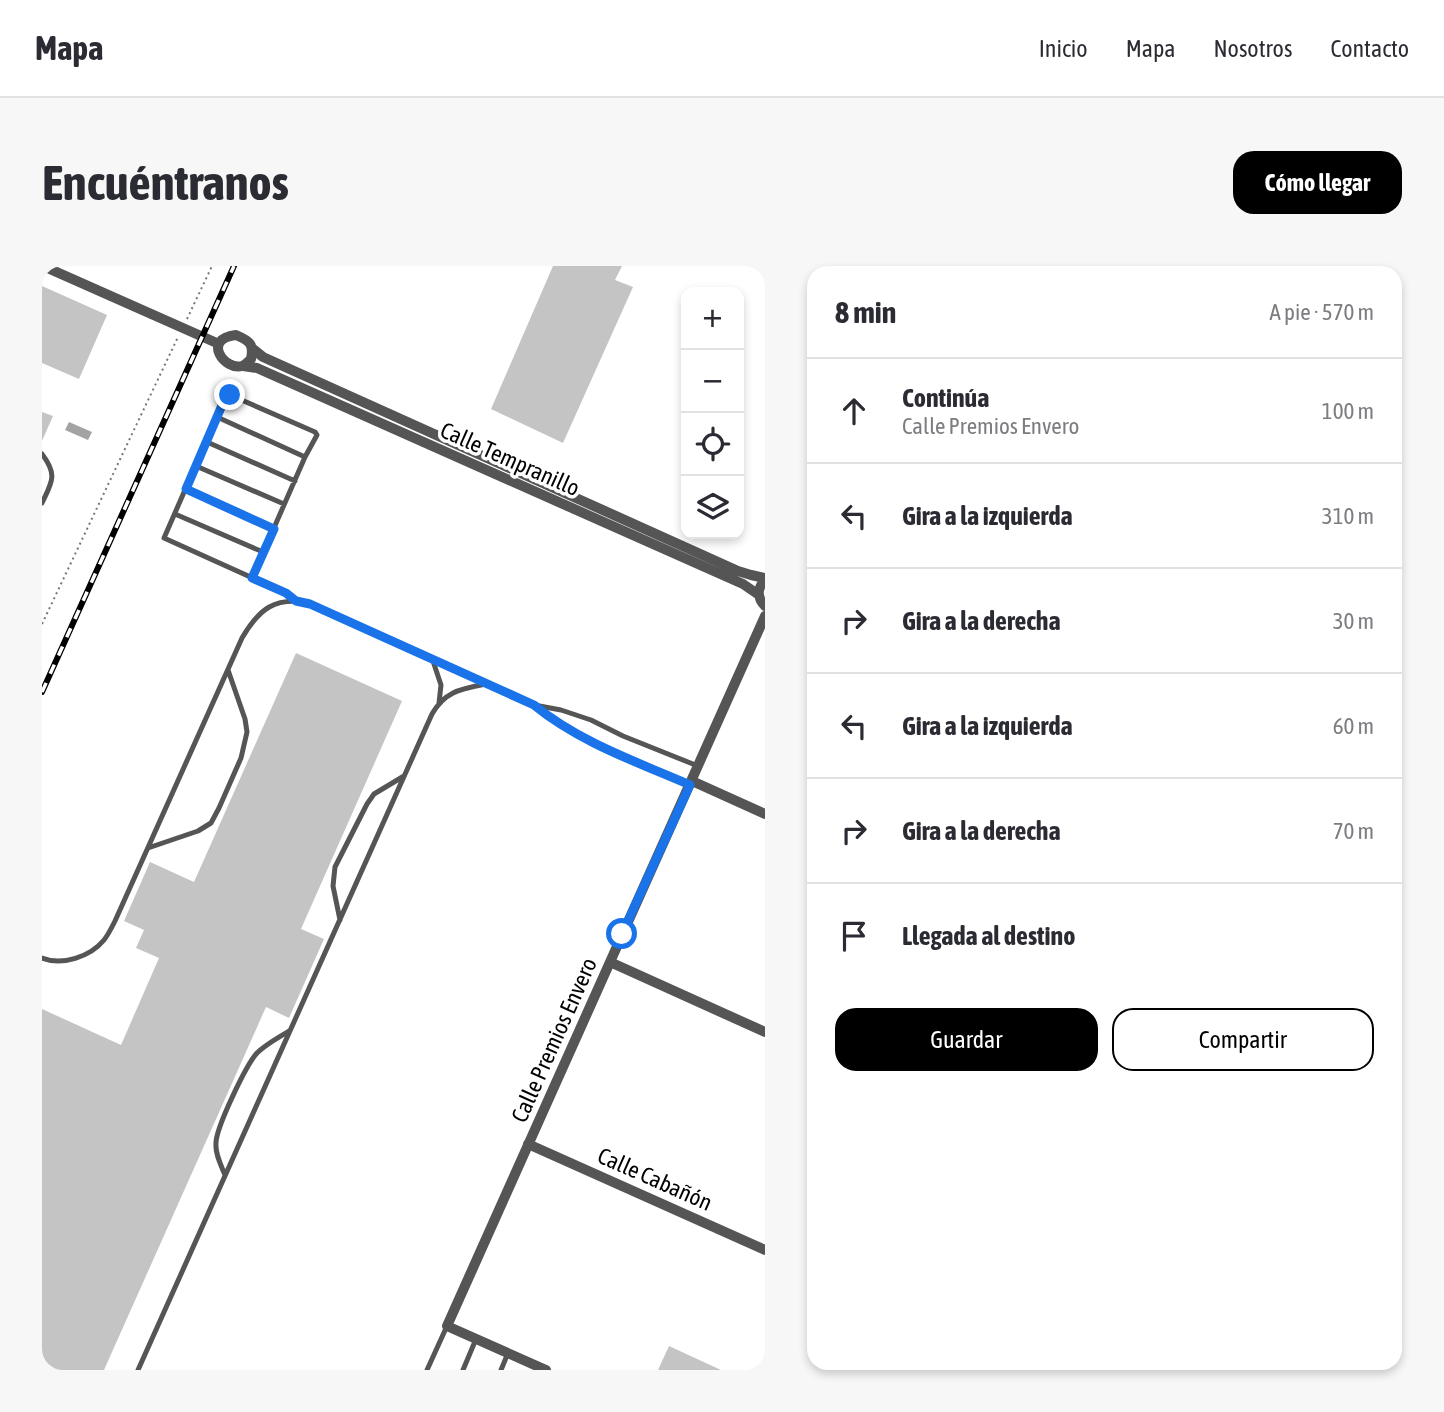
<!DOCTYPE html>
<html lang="es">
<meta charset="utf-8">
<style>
:root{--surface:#fff;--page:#f7f7f7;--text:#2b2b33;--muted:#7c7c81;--line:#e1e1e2;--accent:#000}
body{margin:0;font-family:"Asap Condensed",sans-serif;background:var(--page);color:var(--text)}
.controls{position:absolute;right:21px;top:21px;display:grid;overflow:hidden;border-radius:14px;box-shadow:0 4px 10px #0003}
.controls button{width:63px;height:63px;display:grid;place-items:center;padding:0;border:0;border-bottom:2px solid var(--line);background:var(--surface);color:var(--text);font:35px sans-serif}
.stop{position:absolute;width:21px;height:21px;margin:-16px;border:5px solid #1a73e8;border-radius:50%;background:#fff}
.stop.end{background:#1a73e8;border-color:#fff;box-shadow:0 2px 7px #0008}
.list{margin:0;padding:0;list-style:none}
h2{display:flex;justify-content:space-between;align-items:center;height:91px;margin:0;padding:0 28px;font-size:30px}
h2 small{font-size:23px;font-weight:400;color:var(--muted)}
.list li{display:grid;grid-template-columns:46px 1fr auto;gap:21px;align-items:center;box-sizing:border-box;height:105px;padding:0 28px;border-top:2px solid var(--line)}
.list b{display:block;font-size:26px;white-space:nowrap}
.list p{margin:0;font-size:23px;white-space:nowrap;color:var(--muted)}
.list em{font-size:23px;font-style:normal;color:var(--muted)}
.actions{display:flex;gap:14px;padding:21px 28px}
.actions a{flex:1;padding:16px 0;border:2px solid var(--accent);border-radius:21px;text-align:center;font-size:24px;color:var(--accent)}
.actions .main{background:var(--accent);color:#fff}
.icon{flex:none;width:38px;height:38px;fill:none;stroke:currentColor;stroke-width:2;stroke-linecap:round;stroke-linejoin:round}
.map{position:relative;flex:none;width:723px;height:1104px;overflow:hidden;border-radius:21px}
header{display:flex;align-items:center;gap:42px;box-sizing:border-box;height:98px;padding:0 35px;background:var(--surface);border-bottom:2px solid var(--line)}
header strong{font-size:33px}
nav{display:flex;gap:38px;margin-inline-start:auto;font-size:24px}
.intro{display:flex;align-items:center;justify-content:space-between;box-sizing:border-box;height:168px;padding:0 42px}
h1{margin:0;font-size:49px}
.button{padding:18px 32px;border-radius:21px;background:var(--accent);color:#fff;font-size:24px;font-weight:700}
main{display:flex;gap:42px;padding:0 42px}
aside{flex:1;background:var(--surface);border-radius:21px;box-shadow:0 4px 10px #0003}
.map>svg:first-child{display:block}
.water{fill:#a3a3a3}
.building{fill:#c4c4c4}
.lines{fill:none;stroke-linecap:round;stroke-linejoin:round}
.path{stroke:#777;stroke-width:2;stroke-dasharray:2 3.5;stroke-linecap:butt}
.lane{stroke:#555;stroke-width:5}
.street{stroke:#555;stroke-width:10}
.rail-casing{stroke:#000;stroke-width:6}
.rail{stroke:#fff;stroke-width:3.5;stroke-dasharray:10;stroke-linecap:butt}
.route{stroke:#1a73e8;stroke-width:9}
.labels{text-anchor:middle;stroke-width:7;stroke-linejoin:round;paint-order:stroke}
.street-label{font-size:23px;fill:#000;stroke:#fff}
</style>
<header>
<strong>Mapa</strong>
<nav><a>Inicio</a><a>Mapa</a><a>Nosotros</a><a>Contacto</a></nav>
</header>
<div class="intro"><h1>Encuéntranos</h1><a class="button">Cómo llegar</a></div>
<main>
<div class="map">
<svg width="723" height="1104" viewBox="0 0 723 1104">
<rect width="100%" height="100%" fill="#fff"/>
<path class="water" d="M27,156l23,10 -4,8 -23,-10z"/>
<path class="building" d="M511,0h69l-7,14 18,7 -70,156 -72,-34z
M0,20l65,29 -28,64 -37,-16z
M0,146l11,4 -11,25z
M254,387l106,48 -101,228 23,10 -35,79 -23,-11 -162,363h-62v-361l79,36 38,-87 -23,-10 8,-18 -20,-9 26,-59 44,20z
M627,1080l52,24h-63z"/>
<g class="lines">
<path class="path" d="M145,53l25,-53
M0,358l136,-287"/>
<path class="lane" d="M175,151l88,40
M165,176l88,39
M0,188c16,21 10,28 0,49
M154,200l88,38
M144,223l87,40
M133,248l88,38
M210,312l53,-121 12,-22 -2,-3 -85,-37 -7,8 -59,135 122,55 9,7
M390,392l9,27 -2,18
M495,441c41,34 103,56 152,78
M106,582l50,-17 13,-8 8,-15 22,-50 6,-26 -2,-13 -17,-49
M298,654l-7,-34 2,-19 32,-63 7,-10 30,-18
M0,692c20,8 48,-1 62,-18 4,-5 8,-13 11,-19l127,-283c17,-29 33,-42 68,-35l224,102 27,5 30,10 32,16 75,30
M183,909c-4,-10 -10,-21 -9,-32 0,-15 30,-78 41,-90 9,-9 21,-15 32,-22
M96,1104l294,-656c13,-23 29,-25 54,-30
M385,1104l20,-44
M421,1104l13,-31
M459,1104l7,-17"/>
<path class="street" d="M1,0l176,78
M194,69c14,6 18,9 15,24 -2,2 -6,6 -9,7 -17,5 -41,-27 -6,-31z
M211,83l10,8 475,214 13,4 14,3
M201,100l14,2 486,216 16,11
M723,314c-8,8 -8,18 0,26
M650,515l73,33
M568,696l155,70
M486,878l237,106
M504,1104l-99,-44 318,-710"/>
<g class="rail-casing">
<path id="rail" d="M0,426l192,-426"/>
</g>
<use href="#rail" class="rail"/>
</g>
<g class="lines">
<path class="route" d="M188,129l-7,8 -37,86 88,40 -22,49 34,15 10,8 14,3 224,101c45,37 103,57 156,80l-68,149"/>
</g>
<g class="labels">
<g class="street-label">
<text transform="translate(468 193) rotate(24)" y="8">Calle Tempranillo</text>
<text transform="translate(512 774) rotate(-66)" y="8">Calle Premios Envero</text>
<text transform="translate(613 913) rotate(24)" y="8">Calle Cabañón</text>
</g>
</g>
</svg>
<div class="controls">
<button>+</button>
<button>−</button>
<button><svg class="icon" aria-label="locate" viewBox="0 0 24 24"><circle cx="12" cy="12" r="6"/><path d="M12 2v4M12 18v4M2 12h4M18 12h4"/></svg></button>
<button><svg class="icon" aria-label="layers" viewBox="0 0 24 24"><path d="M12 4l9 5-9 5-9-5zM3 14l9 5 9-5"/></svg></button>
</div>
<div class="stop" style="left:580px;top:668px"></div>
<div class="stop end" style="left:188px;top:129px"></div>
</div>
<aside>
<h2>8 min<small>A pie · 570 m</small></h2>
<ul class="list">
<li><svg class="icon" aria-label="ahead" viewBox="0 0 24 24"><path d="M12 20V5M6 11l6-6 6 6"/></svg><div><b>Continúa</b><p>Calle Premios Envero</p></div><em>100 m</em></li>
<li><svg class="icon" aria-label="left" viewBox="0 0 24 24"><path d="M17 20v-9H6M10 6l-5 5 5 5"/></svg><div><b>Gira a la izquierda</b></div><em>310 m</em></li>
<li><svg class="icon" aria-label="right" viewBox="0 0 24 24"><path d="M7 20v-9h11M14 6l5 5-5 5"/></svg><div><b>Gira a la derecha</b></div><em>30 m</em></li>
<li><svg class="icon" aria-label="left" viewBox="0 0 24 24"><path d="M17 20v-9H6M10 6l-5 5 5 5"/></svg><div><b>Gira a la izquierda</b></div><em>60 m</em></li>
<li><svg class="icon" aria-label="right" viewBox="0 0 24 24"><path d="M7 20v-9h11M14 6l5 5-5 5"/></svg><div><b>Gira a la derecha</b></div><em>70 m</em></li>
<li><svg class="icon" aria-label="arrive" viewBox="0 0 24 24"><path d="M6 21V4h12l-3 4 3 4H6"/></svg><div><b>Llegada al destino</b></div></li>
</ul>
<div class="actions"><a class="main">Guardar</a><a>Compartir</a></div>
</aside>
</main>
